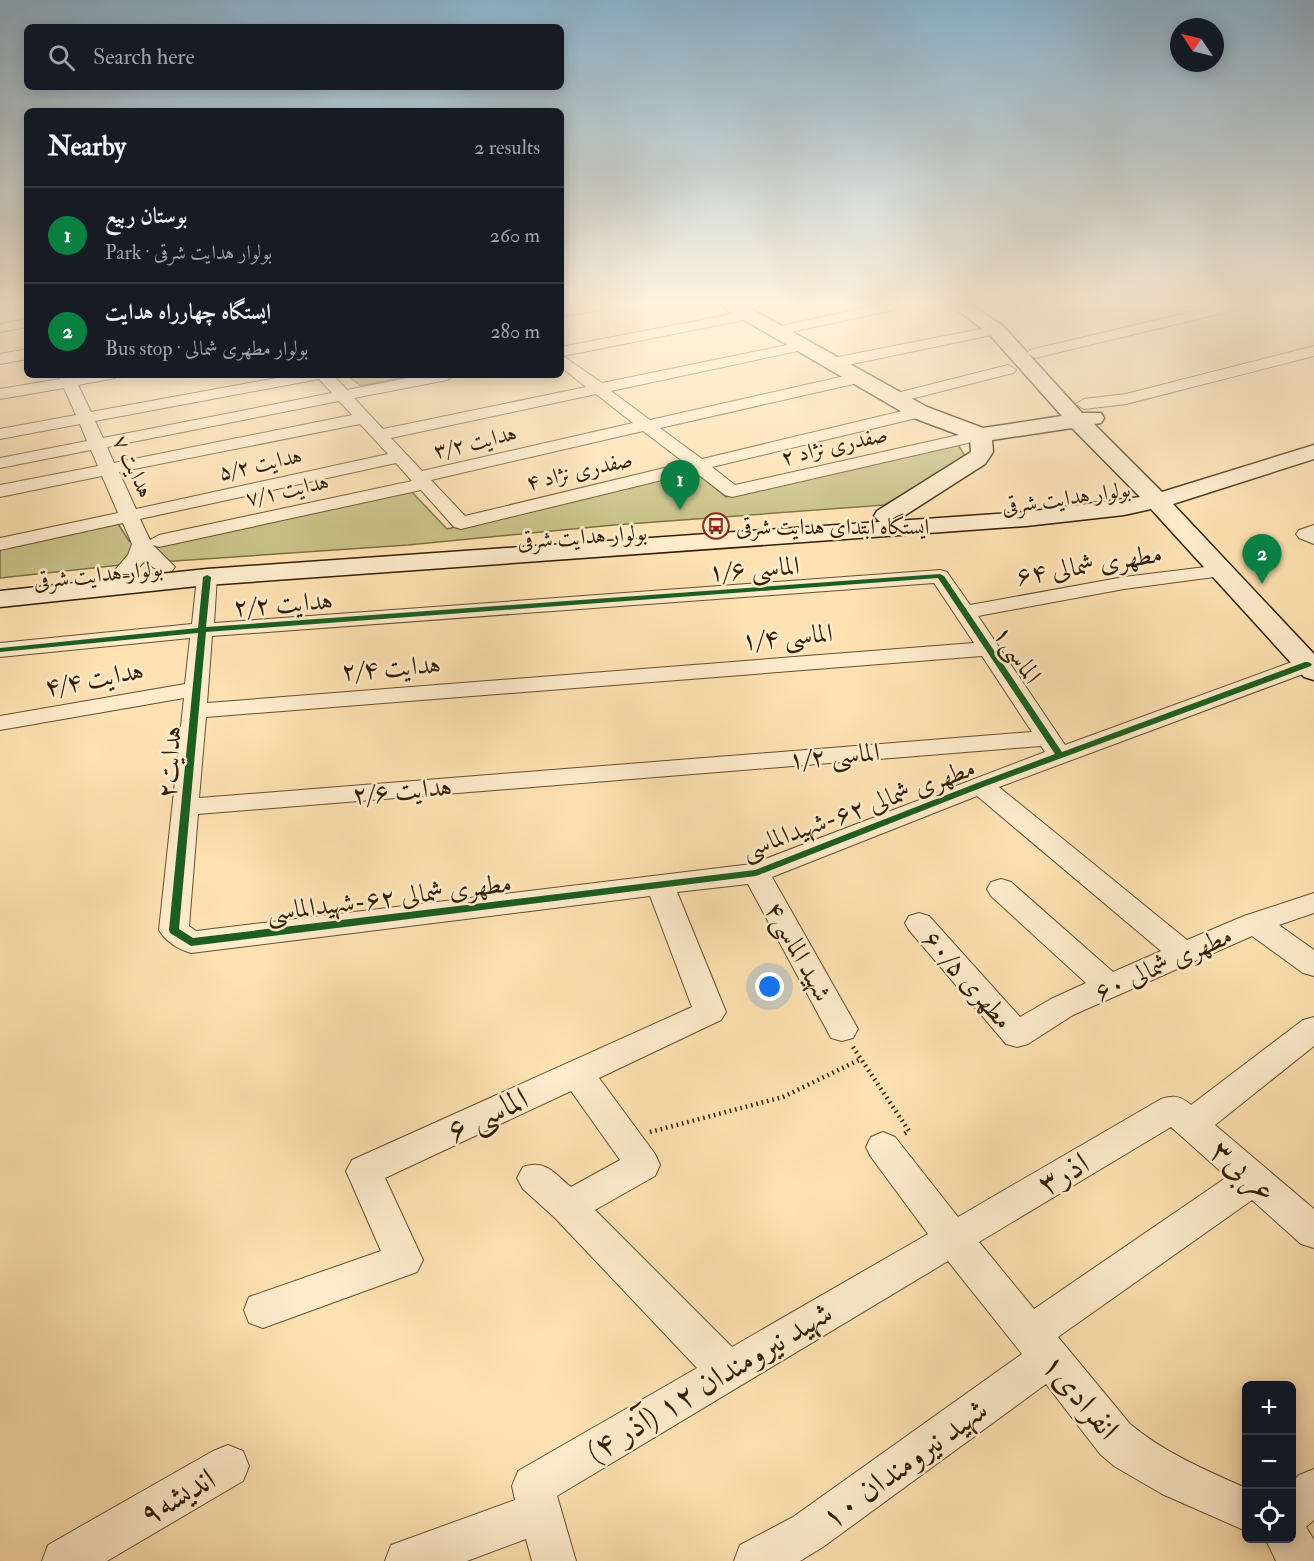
<!DOCTYPE html>
<meta charset="utf-8">
<style>
:root{--surface:#171b24;--page:#242831;--text:#f1f3f6;--muted:#9ea1a6;--line:#363941;--accent:#0b8043}
body{margin:0;font-family:"IM FELL Double Pica",Amiri,serif;background:var(--page);color:var(--text)}
.controls{position:absolute;right:18px;bottom:18px;display:grid;overflow:hidden;border-radius:9px;box-shadow:0 3px 15px #0003}
.controls button{width:54px;height:54px;display:grid;place-items:center;padding:0;border:0;border-bottom:2px solid var(--line);background:var(--surface);color:var(--text);font:30px sans-serif}
.compass{position:absolute;left:1170px;top:18px;width:54px;height:54px;border-radius:50%;background:var(--surface);box-shadow:0 3px 15px #0003;rotate:305deg}
.you{position:absolute;left:770px;top:987px;width:21px;height:21px;margin:-15px;border:4px solid #fff;border-radius:50%;background:#1a73e8;box-shadow:0 0 0 9px #1a73e833}
.badge{display:grid;place-items:center;width:39px;height:39px;border-radius:50%;background:var(--accent);color:#fff;font-size:20px;font-weight:700}
.pin{position:absolute;translate:-50% -50px;filter:drop-shadow(0 2px 3px #0008)}
.pin::after{content:'';position:absolute;top:32px;width:21px;height:18px;background:inherit;clip-path:polygon(0 0,100% 0,50% 100%)}
.list{margin:0;padding:0;list-style:none}
h2{display:flex;justify-content:space-between;align-items:center;height:78px;margin:0;padding:0 24px;font-size:26px}
h2 small{font-size:20px;font-weight:400;color:var(--muted)}
.list li{display:grid;grid-template-columns:39px 1fr auto;gap:18px;align-items:center;box-sizing:border-box;height:96px;padding:0 24px;border-top:2px solid var(--line)}
.list b{display:block;font-size:22px;white-space:nowrap}
.list p{margin:0;font-size:20px;white-space:nowrap;color:var(--muted)}
.list em{font-size:20px;font-style:normal;color:var(--muted)}
.icon{flex:none;width:33px;height:33px;fill:none;stroke:currentColor;stroke-width:2;stroke-linecap:round;stroke-linejoin:round}
.map{position:relative;flex:none;width:1314px;height:1561px;overflow:hidden}
.search{position:absolute;background:var(--surface);box-shadow:0 3px 15px #0003;left:24px;top:24px;width:540px;height:66px;display:flex;align-items:center;gap:15px;box-sizing:border-box;padding:0 21px;border-radius:9px;color:var(--muted);font-size:22px}
.panel{position:absolute;background:var(--surface);box-shadow:0 3px 15px #0003;left:24px;top:108px;width:540px;height:270px;border-radius:9px}
.map>svg:first-child{display:block}
.green{fill:#c7c187;stroke:#7c7046;stroke-width:1.5}
.lines{fill:none;stroke-linecap:round;stroke-linejoin:round}
.street-casing{stroke:#644f30;stroke-width:2}
.secondary-casing{stroke:#311e04;stroke-width:3}
.path{stroke:#311e04;stroke-width:4.5;stroke-dasharray:1.5 4;stroke-linecap:butt}
.street{fill:#feeccd;fill-rule:evenodd}
.secondary{fill:#feeccd;fill-rule:evenodd}
.cycleway-casing{stroke:#feeccd;stroke-width:4}
.cycleway{fill:#1b5e20;fill-rule:evenodd}
.labels{text-anchor:middle;stroke-width:5;stroke-linejoin:round;paint-order:stroke}
.far-street-label{font-size:22px;fill:#311e04;stroke:#feeccd}
.far-poi-label{font-size:22px;fill:#311e04;stroke:#feeccd;text-anchor:start}
.street-label{font-size:26px;fill:#311e04;stroke:#feeccd}
.near-street-label{font-size:32px;fill:#311e04;stroke:#feeccd}
</style>
<div class="map">
<svg width="1314" height="1561" viewBox="0 0 1314 1561">
<rect width="100%" height="100%" fill="#fee1b2"/>
<filter id="stains"><feTurbulence type="fractalNoise" baseFrequency=".00333" numOctaves="4"/><feColorMatrix values="0 0 0 0 .2 0 0 0 0 .09 0 0 0 0 .02 0 0 0 .5 -.17"/></filter>
<radialGradient id="worn" r=".72"><stop offset=".6" stop-color="#630" stop-opacity="0"/><stop offset="1" stop-color="#630" stop-opacity=".3"/></radialGradient>
<path class="green" d="M347,375h69l-55,11z
M957,443l10,16 -83,46 -270,20 -206,20 -278,19 -130,14v-30l117,-26 12,19 28,6 253,-57 37,39 248,-57 31,25z"/>
<g class="lines">
<g class="street-casing">
<path id="street" d="M576,306h29l-2,3 -42,8v-8z
M873,306h27l-7,4 -117,25 -7,-4 7,-4z
M1216,306h25l-2,3 -204,49 -8,-5 3,-3z
M748,311l7,4 -2,3 -190,38 39,27 200,-41 7,4 -7,4 -191,41 39,29 208,-47 8,5 -8,5 -198,45 42,31 217,-52 8,5 -2,4 -213,51 23,18 246,-55 6,1 3,4 -3,4 -6,1 -249,57 -7,-2 -30,-23 -234,57 -7,-2 -33,-37 -262,57 -6,-2 22,22 -3,4c-12,3 -18,-3 -27,-10l-13,13h-14l-3,-4 13,-15 4,-11 -9,-21 -123,27v-12l118,-25 -16,-37 -102,21v-12l98,-19 -7,-16 -91,18v-10l87,-17 -7,-17 -80,15v-10l76,-14 -12,-27 -64,11v-10l60,-10 -2,-4h59l-2,3 -37,7 13,27 202,-37h40l14,15 76,-15h32l-8,5 -93,18 29,31 203,-42 -25,-20v-20zM319,379l13,14 -229,45 -8,-17zM596,394l37,29 -211,48 -31,-33zM339,401l13,14 -238,48 -7,-16zM360,424l28,30 -252,55 -17,-37zM643,431l42,32 -220,53 -34,-36zM396,463l16,18 -253,54 -9,5 -10,-21z
M27,319v8l-27,5v-8z
M996,326l7,4 -2,3 -168,35 -8,-5 8,-5z
M1314,346v10l-188,48 -42,5 -8,-5 8,-5 42,-5z
M27,349v10l-27,5v-10z
M1008,365l8,5 -3,3 -118,30 -8,-5 2,-3z
M1314,525v19l-15,-6 -3,-4 3,-4z
M1222,565l7,2 3,4 -3,4 -105,14 -146,27 87,129 235,-86h14v11l-315,117 188,153 57,-24 70,-23v20l-35,12 35,25v26l-11,-3 -51,-37 -179,79 -45,29 -11,3 -11,-3 -97,-114 -4,-7 4,-7 10,-3 10,3 91,101 31,-18 35,-16 -95,-87 -4,-7 4,-7 10,-3 10,3 102,90 48,-21 -184,-155 -205,81 86,152 -5,9 -11,3 -11,-3 -83,-154 -71,8 49,120 -5,8 -122,58 56,76 5,11 -5,11 -60,34 137,137 196,-113 -57,-77 -5,-10 5,-10 12,-5 12,5 63,80 203,-118c13,-4 20,-3 30,6l112,-85 11,-3v29l-99,79 99,84v39l-13,-4 -49,-44 -194,137 72,87c35,29 75,46 116,64v43l-84,-37 -48,-28 -14,-12 -54,-70 -223,163 -23,14h-66l6,-16 53,-28 229,-163 -74,-93 -391,235 19,65h-44l-6,-22 -59,22h-82l6,-16 124,-45 -3,-14 6,-15 179,-103 -142,-150 -32,-29 -6,-11 6,-11c22,-8 31,6 48,20l49,-27 -49,-69 -186,87 38,82 -6,12 -154,56 -14,-5 -5,-13 5,-13 132,-46 -35,-80 6,-11 340,-153 -42,-111 -459,57c-13,-4 -25,-11 -32,-23l25,-232 -184,32v-14l185,-32 5,-46 -190,19v-14l192,-19 5,-47 3,-4 7,-2 7,2 3,4 -3,46 726,-53 7,2 23,33 154,-28zM934,583l40,60 -767,60 5,-67zM982,656l50,76 -833,66 7,-81zM1041,746l4,6 -293,112 -556,67 -7,-5 9,-112zM1171,1127l56,50 -193,132 -55,-67z
M228,1445l15,6 6,15 -6,15 -136,80h-65l6,-16 165,-94z
M1314,1469v51l-8,7 8,13v21h-38l-11,-23h27v-56l7,-7z"/>
</g>
<g class="secondary-casing">
<path id="secondary" d="M724,306h22l181,101 56,21 79,-12 -73,-82 -37,-28h21l30,20 79,87h19l3,5 -3,5 -7,1 68,68 152,-47v14l-141,45 141,150v26l-10,-3 -153,-168 -27,6 -98,11 -819,59 -207,22v-16l207,-22 673,-47 -6,-6 3,-5 94,-59 -1,-13 -59,-22 -184,-107zM1072,428l68,69 -114,15 -130,9 89,-57 8,-12 -1,-12z"/>
</g>
<path class="path" d="M853,1047l56,84 -5,3
M650,1132l133,-35 78,-38"/>
<use href="#street" class="street"/>
<use href="#secondary" class="secondary"/>
<g class="cycleway-casing">
<path id="cycleway" d="M940,574l4,2 118,176 243,-90h3l4,2 -1,2 -328,121 -227,89 -565,70 -21,-13 -1,-3 29,-297 -198,19v-4l198,-20 5,-51 4,-2 4,2 -5,50zM938,578l117,176 -78,29 -222,87 -562,68 -14,-9 27,-297z"/>
</g>
<use href="#cycleway" class="cycleway"/>
</g>
<linearGradient id="sky" x2="0" y2="1"><stop stop-color="#8cb7d3"/><stop offset="0.58" stop-color="#fff2dc"/><stop offset="1" stop-color="#fff2dc" stop-opacity="0"/></linearGradient>
<rect width="1314" height="524" fill="url(#sky)"/>
<defs>
<g id="bus-ring" transform="scale(1.35)"><circle r="9.5" fill="#feeccd" stroke="#8f2418" stroke-width="1.5"/><path d="M-5-6H5V4H4V6H2V4H-2V6H-4V4H-5ZM-3.5-4V0h7V-4ZM-3.5 1.2v1.5H-2V1.2ZM2 1.2v1.5H3.5V1.2Z" fill="#8f2418"/></g>
</defs>
<g fill-rule="evenodd">
<use href="#bus-ring" x="716" y="526"/>
</g>
<g class="labels">
<g class="far-street-label">
<text transform="translate(475 441) rotate(-13)" y="8">هدایت ۳/۲</text>
<text transform="translate(834 445) rotate(-13)" y="8">صفدری نژاد ۲</text>
<text transform="translate(260 463) rotate(-12)" y="8">هدایت ۵/۲</text>
<text transform="translate(134 466) rotate(65)" y="8">هدایت ۷</text>
<text transform="translate(579 470) rotate(-13)" y="8">صفدری نژاد ۴</text>
<text transform="translate(287 489) rotate(-12)" y="8">هدایت ۷/۱</text>
<text transform="translate(1066 497) rotate(-8)" y="8">بولوار هدایت شرقی</text>
<text transform="translate(582 536) rotate(-4)" y="8">بولوار هدایت شرقی</text>
<text transform="translate(98 574) rotate(-6)" y="8">بولوار هدایت شرقی</text>
</g>
<g class="far-poi-label">
<text x="736" y="534">ایستگاه ابتدای هدایت شرقی</text>
</g>
<g class="street-label">
<text transform="translate(1089 564) rotate(-9)" y="9">مطهری شمالی ۶۴</text>
<text transform="translate(754 568) rotate(-4)" y="9">الماسی ۱/۶</text>
<text transform="translate(283 603) rotate(-4)" y="9">هدایت ۲/۲</text>
<text transform="translate(787 636) rotate(-5)" y="9">الماسی ۱/۴</text>
<text transform="translate(1018 654) rotate(56)" y="9">الماسی۱</text>
<text transform="translate(391 667) rotate(-4)" y="9">هدایت ۲/۴</text>
<text transform="translate(94 678) rotate(-10)" y="9">هدایت ۴/۴</text>
<text transform="translate(834 755) rotate(-5)" y="9">الماسی ۱/۲</text>
<text transform="translate(169 762) rotate(-85)" y="9">هدایت۲</text>
<text transform="translate(402 790) rotate(-5)" y="9">هدایت ۲/۶</text>
<text transform="translate(858 808) rotate(-20)" y="9">مطهری شمالی ۶۲-شهیدالماسی</text>
<text transform="translate(389 897) rotate(-7)" y="9">مطهری شمالی ۶۲-شهیدالماسی</text>
<text transform="translate(799 951) rotate(61)" y="9">شهید الماسی۴</text>
<text transform="translate(1163 963) rotate(-24)" y="9">مطهری شمالی ۶۰</text>
<text transform="translate(968 979) rotate(49)" y="9">مطهری ۶۰/۵</text>
</g>
<g class="near-street-label">
<text transform="translate(487 1114) rotate(-25)" y="11">الماسی ۶</text>
<text transform="translate(1244 1170) rotate(41)" y="11">عربی۳</text>
<text transform="translate(1063 1173) rotate(-30)" y="11">اذر۳</text>
<text transform="translate(709 1381) rotate(-31)" y="11">شهید نیرومندان ۱۲ (آذر ۴)</text>
<text transform="translate(1081 1396) rotate(50)" y="11">انفرادی۱</text>
<text transform="translate(904 1463) rotate(-36)" y="11">شهید نیرومندان ۱۰</text>
<text transform="translate(177 1496) rotate(-30)" y="11">اندیشه۹</text>
</g>
</g>
<rect width="100%" height="100%" filter="url(#stains)"/>
<rect width="100%" height="100%" fill="url(#worn)"/>
</svg>
<div class="controls">
<button>+</button>
<button>−</button>
<button><svg class="icon" aria-label="locate" viewBox="0 0 24 24"><circle cx="12" cy="12" r="6"/><path d="M12 2v4M12 18v4M2 12h4M18 12h4"/></svg></button>
</div>
<svg class="compass" viewBox="-18 -18 36 36"><path d="M0-13l5 13h-10z" fill="#e53935"/><path d="M0 13l5-13h-10z" fill="#9ea1a6"/></svg>
<div class="you"></div>
<div class="pin badge" style="left:680px;top:510px">1</div>
<div class="pin badge" style="left:1262px;top:584px">2</div>
<div class="search"><svg class="icon" aria-label="search" viewBox="0 0 24 24"><circle cx="10" cy="10" r="6"/><path d="M15 15l6 6"/></svg>Search here</div>
<section class="panel">
<h2>Nearby<small>2 results</small></h2>
<ul class="list">
<li><span class="badge">1</span><div><b>بوستان ربیع</b><p>Park · بولوار هدایت شرقی</p></div><em>260 m</em></li>
<li><span class="badge">2</span><div><b>ایستگاه چهارراه هدایت</b><p>Bus stop · بولوار مطهری شمالی</p></div><em>280 m</em></li>
</ul>
</section>
</div>
